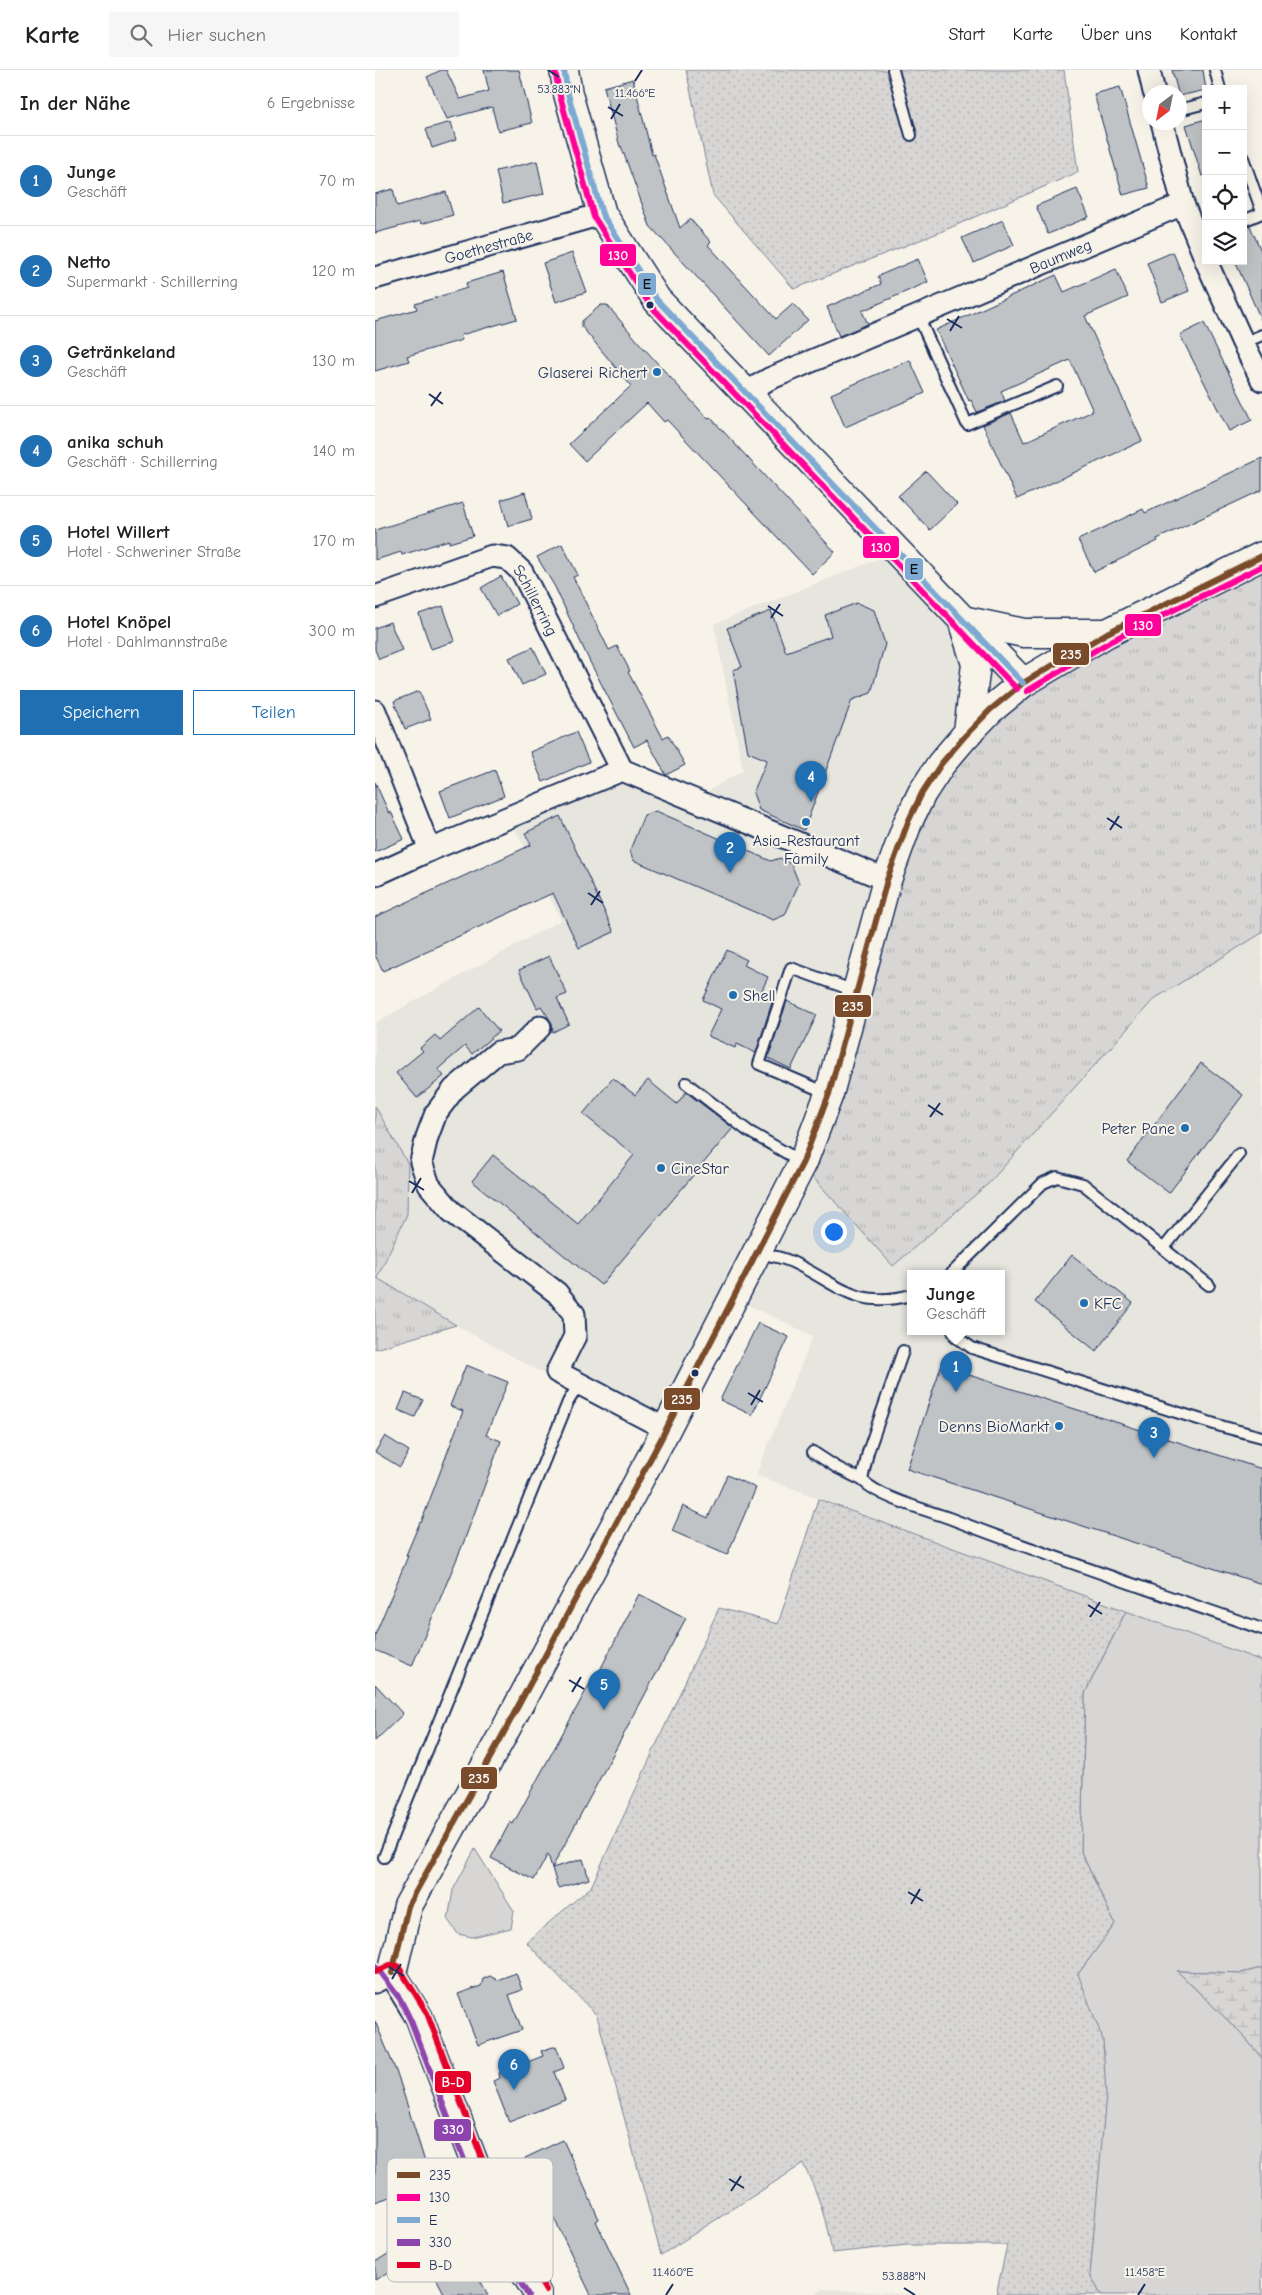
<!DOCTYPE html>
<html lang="de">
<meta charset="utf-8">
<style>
:root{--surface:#fff;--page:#f6f6f6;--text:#202124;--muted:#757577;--line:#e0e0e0;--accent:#1f6fb2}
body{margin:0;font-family:"Comic Neue",sans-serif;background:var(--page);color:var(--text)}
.controls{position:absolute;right:15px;top:15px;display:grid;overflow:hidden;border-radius:0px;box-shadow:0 5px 20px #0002}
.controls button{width:45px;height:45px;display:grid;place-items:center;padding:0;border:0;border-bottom:1px solid var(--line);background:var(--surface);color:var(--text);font:25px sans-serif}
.compass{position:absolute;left:767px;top:15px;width:45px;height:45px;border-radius:50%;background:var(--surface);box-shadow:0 5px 20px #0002;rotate:212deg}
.you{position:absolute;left:458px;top:1161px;width:18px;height:18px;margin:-12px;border:4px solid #fff;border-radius:50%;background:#1a73e8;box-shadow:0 0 0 8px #1a73e833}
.badge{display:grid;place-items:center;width:32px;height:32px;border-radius:50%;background:var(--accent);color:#fff;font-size:16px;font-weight:700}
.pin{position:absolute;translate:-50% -41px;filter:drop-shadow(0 1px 2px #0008)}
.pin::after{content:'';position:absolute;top:26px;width:18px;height:15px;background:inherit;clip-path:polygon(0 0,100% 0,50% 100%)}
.popup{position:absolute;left:532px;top:1200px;width:98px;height:65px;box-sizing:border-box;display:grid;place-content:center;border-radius:0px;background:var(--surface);filter:drop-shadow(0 1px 4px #0005);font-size:16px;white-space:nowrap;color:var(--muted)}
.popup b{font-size:19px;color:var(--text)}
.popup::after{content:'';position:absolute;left:50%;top:100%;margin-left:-10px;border:10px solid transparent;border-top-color:var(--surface)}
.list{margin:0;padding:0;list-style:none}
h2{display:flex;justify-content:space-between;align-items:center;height:65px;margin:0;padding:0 20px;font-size:21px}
h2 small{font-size:16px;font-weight:400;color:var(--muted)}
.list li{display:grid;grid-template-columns:32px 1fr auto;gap:15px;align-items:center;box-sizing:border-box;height:90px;padding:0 20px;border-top:1px solid var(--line)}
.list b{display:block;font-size:19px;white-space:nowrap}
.list p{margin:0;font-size:16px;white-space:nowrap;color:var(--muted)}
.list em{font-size:16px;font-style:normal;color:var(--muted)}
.actions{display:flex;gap:10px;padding:15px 20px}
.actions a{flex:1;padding:11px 0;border:1px solid var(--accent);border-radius:0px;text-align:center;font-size:18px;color:var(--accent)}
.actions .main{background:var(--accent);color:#fff}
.icon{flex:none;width:28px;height:28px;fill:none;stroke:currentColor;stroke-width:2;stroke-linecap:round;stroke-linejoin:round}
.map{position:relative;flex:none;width:887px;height:2225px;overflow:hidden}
header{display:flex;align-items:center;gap:30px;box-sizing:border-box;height:70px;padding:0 25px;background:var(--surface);border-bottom:1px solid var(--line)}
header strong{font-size:24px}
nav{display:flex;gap:28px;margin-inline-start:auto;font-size:18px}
.search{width:350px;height:45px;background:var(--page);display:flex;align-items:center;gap:12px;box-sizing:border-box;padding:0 18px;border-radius:0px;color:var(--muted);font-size:19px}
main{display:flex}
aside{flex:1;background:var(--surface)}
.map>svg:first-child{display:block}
.built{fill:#e6e5de;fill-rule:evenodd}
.grass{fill:#d7d6d4;stroke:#798299}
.wetland{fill:url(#wetland-marsh);stroke:#798299}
.park{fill:url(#park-tufts);stroke:#798299}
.garden{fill:url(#garden-dots);stroke:#798299}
.building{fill:#c0c3c5;stroke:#1b2f5e}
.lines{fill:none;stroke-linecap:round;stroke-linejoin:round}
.service-casing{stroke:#1b2f5e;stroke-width:14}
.minor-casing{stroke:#1b2f5e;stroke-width:25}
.tertiary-casing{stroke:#1b2f5e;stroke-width:30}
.secondary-casing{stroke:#1b2f5e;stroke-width:31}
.service{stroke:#f7f3e8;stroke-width:10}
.minor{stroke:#f7f3e8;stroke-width:21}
.tertiary{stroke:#f7f3e8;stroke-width:26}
.secondary{stroke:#f7f3e8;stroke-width:28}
.bus-1-casing{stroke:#f7f3e8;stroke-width:10}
.bus-2-casing{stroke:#f7f3e8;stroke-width:10}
.bus-3-casing{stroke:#f7f3e8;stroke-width:10}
.bus-4-casing{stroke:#f7f3e8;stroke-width:10}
.bus-5-casing{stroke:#f7f3e8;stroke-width:10}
.bus-1{stroke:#7a4b2a;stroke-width:6}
.bus-2{stroke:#f09;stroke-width:6}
.bus-3{stroke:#7da9d2;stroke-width:6}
.bus-4{stroke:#8e44ad;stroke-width:6}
.bus-5{stroke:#e4002b;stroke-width:6}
.ticks{fill:none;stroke:#1b2f5e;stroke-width:2}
.bus-dot{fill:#1b2f5e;stroke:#f7f3e8;stroke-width:2}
.poi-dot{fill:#1f6fb2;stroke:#f7f3e8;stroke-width:2}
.labels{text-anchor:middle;stroke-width:4;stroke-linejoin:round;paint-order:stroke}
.street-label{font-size:16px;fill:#1b2f5e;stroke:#f7f3e8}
.poi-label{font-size:16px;fill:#1b2f5e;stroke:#f7f3e8;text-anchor:end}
.key{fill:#f7f3e8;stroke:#b5b8bf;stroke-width:1}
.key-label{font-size:14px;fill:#1b2f5e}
.ticks-label{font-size:12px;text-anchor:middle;fill:#1b2f5e;stroke:#f7f3e8;stroke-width:4;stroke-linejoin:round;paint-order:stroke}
.line-badge{stroke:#f7f3e8;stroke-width:2}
.badge-label{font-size:14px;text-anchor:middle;font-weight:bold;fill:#fff}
.pale-badge-label{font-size:14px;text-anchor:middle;font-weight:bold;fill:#111}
</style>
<header>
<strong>Karte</strong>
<div class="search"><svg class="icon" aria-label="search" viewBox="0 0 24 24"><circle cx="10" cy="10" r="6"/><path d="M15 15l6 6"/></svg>Hier suchen</div>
<nav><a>Start</a><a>Karte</a><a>Über uns</a><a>Kontakt</a></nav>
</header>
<main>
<aside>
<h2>In der Nähe<small>6 Ergebnisse</small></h2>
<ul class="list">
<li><span class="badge">1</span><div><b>Junge</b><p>Geschäft</p></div><em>70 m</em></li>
<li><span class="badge">2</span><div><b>Netto</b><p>Supermarkt · Schillerring</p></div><em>120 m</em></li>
<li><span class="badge">3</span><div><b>Getränkeland</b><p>Geschäft</p></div><em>130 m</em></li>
<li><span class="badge">4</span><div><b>anika schuh</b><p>Geschäft · Schillerring</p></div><em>140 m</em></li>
<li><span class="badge">5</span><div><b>Hotel Willert</b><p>Hotel · Schweriner Straße</p></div><em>170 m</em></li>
<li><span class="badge">6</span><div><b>Hotel Knöpel</b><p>Hotel · Dahlmannstraße</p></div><em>300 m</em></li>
</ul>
<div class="actions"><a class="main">Speichern</a><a>Teilen</a></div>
</aside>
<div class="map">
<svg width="887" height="2225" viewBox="0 0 887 2225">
<defs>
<pattern id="wetland-marsh" width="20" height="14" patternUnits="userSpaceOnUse" patternTransform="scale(1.25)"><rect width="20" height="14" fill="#d7d6d4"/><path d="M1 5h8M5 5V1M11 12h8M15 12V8" fill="none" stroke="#b8b8b8"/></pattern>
<pattern id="park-tufts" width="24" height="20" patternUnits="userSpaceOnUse" patternTransform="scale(1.25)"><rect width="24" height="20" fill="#d7d6d4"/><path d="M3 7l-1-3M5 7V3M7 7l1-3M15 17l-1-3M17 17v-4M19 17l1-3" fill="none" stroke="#b8b8b8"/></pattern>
<pattern id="garden-dots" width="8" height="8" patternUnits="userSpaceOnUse" patternTransform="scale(1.25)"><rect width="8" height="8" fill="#d7d6d4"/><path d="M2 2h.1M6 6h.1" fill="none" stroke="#b8b8b8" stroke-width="1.8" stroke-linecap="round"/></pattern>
</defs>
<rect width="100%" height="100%" fill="#f7f3e8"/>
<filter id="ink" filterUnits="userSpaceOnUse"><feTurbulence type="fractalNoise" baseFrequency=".02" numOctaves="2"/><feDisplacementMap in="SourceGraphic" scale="10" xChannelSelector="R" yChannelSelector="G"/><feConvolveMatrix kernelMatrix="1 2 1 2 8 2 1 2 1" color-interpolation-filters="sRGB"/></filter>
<g filter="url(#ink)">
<path class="built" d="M521,482l127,131 -34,500 165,-184 108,-66v728l-506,-186 57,-139 -79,-38 -73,141 -205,-114 -79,-47 14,-26 17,-88 -33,-58v-83l186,-103 -52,-103 113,-47 70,31 51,-31 -29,-146zM536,1203h90v58h-90z
M448,2219l92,6h-101z"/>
<path class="grass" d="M751,1541l136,50v307l-21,5 -64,-2 64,62 21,25v237h-161l-11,-20 6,-76 -18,-225 37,-50 -34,-72 4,-159z
M100,1779l39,62 -3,17 -39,9 -14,-3 -10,-14 5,-30z"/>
<path class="wetland" d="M887,1898v90l-21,-25 -64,-62 64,2z"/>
<path class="park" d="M887,488v375l-108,66 -165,184 -96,83 -92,-102 107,-342 82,-112z
M0,1036l33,58 -1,50 -30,64 79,47 -81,24z"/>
<path class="garden" d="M311,0h378l14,102 -140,61 -144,56 -81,-94z
M443,1429l308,112 -41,82 -4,159 34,72 -37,50 25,66 3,55 -16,180 11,20h-105l11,-50h-100l-75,8c-5,-31 -14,-61 -29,-89l-142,91 -64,-239 -71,-74 65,-55 128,-279 59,16z"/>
<path class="building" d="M66,0h5l14,29 29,-8 -5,-21h35l13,53 -34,8 -6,-24 -45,12 -20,-42z
M797,0h31l3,20 -27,6z
M258,9l19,76 2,-1 26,74 10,-9 21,23 -3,3 68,74 17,-15 15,16 -39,36 -119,-130 -29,-80 -1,1 -16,-60z
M745,17l29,101 -26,7 -29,-101z
M831,49v56l-4,1 -16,-51z
M76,52l5,18 -24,8 -6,-19z
M162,91l7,33 -41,9 -7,-32z
M18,119l4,17 49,-14 7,23 -32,9 -1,-3 -45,12v-39z
M702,119l12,28 -41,17 -12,-28z
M628,150l11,25 -40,18 -12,-25z
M875,156l12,27v69l-27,-61h8v-33z
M798,182l16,39 -27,11 -15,-39z
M197,183l14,39 -30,10 -13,-39z
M543,189l10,23 -66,29 6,13 -29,12 -12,-29 54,-23 -3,-8z
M741,199l12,28 -43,19 57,125 -125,58 -34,-74 28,-12 13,29 69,-31 -23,-51 -69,31 4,10 -28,11 -6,-12 -2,1 -33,-71 120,-55 8,17z
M128,202l14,47 -56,16 1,5 -55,16 2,5 -34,10v-50l42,-12 -2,-5 52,-16 -1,-5z
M226,235h6l34,40 67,74 2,-2 125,135 -23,22 -145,-154 -3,2 -17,-19 -62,58 -16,-17 62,-58 -49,-59v-6z
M829,253l48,97 -23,11 -49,-96z
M535,290l15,33 -80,34 -14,-33z
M887,388v32l-105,49 1,2 -64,31 -16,-32 65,-31 2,4z
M551,401l31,33 -27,26 -32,-34z
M150,422l7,27 -24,7 -7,-26z
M88,433l10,33 -24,7v-3l-47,15 -1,-3 -26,8v-30z
M187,474l16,31 -5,2 36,73 8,-4 13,25 -2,1 35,66 5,-3 17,30 -19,10 -19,-35 -13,7 -45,-87 -34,-73 -18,-30z
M126,506l16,28 -20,12 -16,-28z
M482,533l17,7 11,34 -14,49 -19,7 -48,130 -45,-20 -6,-17 14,-33 -19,-8 -15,-82 9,-3 -15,-39 44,-17 15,41 45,-16 -6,-21z
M68,536l12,35 -24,8 -12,-35z
M15,552l12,28 -23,9 -4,-9v-22z
M158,577l13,27 -24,11 -13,-27z
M44,621l12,28 -26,10 -11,-28z
M201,662l13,30 -46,20 -13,-30z
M120,700l9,26 -54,22 -10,-27z
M0,712l14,31 2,-1 13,27 -29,13z
M281,741l115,50 9,-3 11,6 8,19 -14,32 -12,5 -140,-60 -3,-10 14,-35z
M185,746l54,116 -35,16 -26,-55 -170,78 -8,-16v-38l156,-72 -6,-12z
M352,880l20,10 -3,5 24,12 -6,13 12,6 -18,57 -19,-9 -2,4 -27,-12 13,-27 -18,-9z
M174,886l18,38 -10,4 12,26 -16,8 -1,-9 -11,-17 -4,2 -18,-38z
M412,931l30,14 -26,54 -23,-11z
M104,937l20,24 -27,23 -7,-8 -27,23 6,7 -27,22 -21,-25 27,-22 -3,-3 15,-13 5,6z
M826,993l42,32 -74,98 -42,-32z
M238,1008l22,17 13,-15 29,24 9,-12 47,36 -132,157 -129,-104 21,-26 85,69 56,-69 -51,-41z
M697,1185l61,48 -37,48 -61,-49z
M383,1253l31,14 -37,78 -32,-15z
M91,1295l42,17 -22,53 15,6 -38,103 -51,122 -37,-16v-15l33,-79 -2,-1 14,-33 1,1 42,-112 -13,-5z
M566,1296l321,103v115l-355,-115z
M30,1323l18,7 -8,17 -17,-7z
M10,1366l24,15 -9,16 -25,-15z
M352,1405l29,13 -29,67 -55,-24 11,-25 25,12z
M264,1524l47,24 -134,250 -4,-14 -14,26 -43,-22 19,-36 3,2 81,-148 2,2z
M0,1614l28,30 -28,27z
M208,1789l6,20 -31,9 -6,-20z
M141,1903l6,17 -13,5 13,35 -44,15 -20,-51 23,-8 2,-7 7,-3 7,4z
M0,1951l23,55 39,124 51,95h-43l-23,-44 -47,29v-18l40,-25 -12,-23h-4l-6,-18 -18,6z
M181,1976l8,22 -10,4 11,28 -56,22 -16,-41 7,-3 -1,-5 44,-17 -2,-5z
M188,2070l36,79 -3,2 35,74h-40l-66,-137z"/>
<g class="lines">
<g class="service-casing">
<path id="service" d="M518,0l18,65
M840,0l5,19
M804,40l27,-7
M868,88l19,54
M868,151l19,-8
M543,246l49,108 90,-38
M868,273l19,-8
M311,1013l62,48 54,31
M452,1023l-68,-29 32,-96 64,23
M789,1178l75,-94
M383,1183c11,2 24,4 34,9 47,22 63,48 119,33
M577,1203l91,-90 14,-6 26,7 126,101
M578,1261l2,5 17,12 252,79 38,10
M528,1281l-35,101 -6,28c20,19 62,29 87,38 103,40 209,74 313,111
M438,1382l23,15 26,13
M9,1787l184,-455 11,-18"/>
</g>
<g class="minor-casing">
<g id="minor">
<path d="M774,0l5,22"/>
<path d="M787,52l21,82 23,56"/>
<path d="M831,191l37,82 19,37"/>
<path id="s1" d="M0,208l227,-64"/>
<path id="s2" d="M370,323l24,-14 414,-175"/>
<path id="s3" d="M0,527l117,-41 15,2 15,14 100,198 265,110"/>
<path d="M0,641l55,139"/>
<path d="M0,805l55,-25 192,-80"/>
<path d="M165,957l-22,22 -20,3 -44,37 -18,24 -9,24 -6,25 8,23 22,26 106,82 17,21 1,22 -18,36 109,57"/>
<path d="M0,1912l17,-9"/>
</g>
</g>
<g class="tertiary-casing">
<path id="tertiary" d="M17,1903l27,44 65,171 26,60 28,47"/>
</g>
<g class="secondary-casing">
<path id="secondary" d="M189,0l4,24 34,120 55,86 366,383
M587,550l62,13h81
M589,556l12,38 -8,68
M17,1903l16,-67 93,-168 160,-299 142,-277 26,-68 58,-214 21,-58 14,-29 19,-29 23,-27 26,-27 33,-27 84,-50 155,-77"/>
</g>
<use href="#service" class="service"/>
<use href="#minor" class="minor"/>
<use href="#tertiary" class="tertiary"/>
<use href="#secondary" class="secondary"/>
<g class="bus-1-casing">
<path id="bus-1" d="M17,1903l16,-67 93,-168 160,-299 142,-277 26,-68 58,-214 21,-58 14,-29 19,-29 23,-27 26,-27 33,-27 84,-50 155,-77"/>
</g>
<g class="bus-2-casing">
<path id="bus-2" d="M180,1l5,25 34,121 56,88 367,384
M652,621l84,-50 151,-75"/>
</g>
<g class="bus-3-casing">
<path id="bus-3" d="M189,0l4,24 34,120 55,86 366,383"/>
</g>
<g class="bus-4-casing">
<path id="bus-4" d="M0,1896l25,33 11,22 65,170 26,60 26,44"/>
</g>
<g class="bus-5-casing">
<path id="bus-5" d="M0,1902l15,-7 8,1 29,47 65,172 26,59 28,47"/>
</g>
<use href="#bus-1" class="bus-1"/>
<use href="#bus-2" class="bus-2"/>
<use href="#bus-3" class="bus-3"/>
<use href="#bus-4" class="bus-4"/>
<use href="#bus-5" class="bus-5"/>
</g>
</g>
<path class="ticks" d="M173,0l11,7M260,11l7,-11M233,37l15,9M236,49l9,-15M572,249l15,9M575,261l9,-15M54,324l14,10M56,336l10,-14M393,536l15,10M396,548l9,-14M732,748l15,10M735,760l9,-14M213,823l15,10M216,835l9,-14M553,1035l15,10M555,1047l10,-14M34,1111l15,9M37,1123l9,-15M373,1323l15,9M376,1335l9,-15M713,1535l14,9M715,1547l10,-15M194,1610l15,9M197,1622l9,-15M533,1822l15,9M536,1834l9,-15M14,1897l15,9M17,1909l9,-15M354,2109l15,9M356,2121l10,-15M529,2218l11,7M291,2225l7,-11M763,2225l7,-11"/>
<g class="bus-dot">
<circle cx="275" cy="235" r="4.5"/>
<circle cx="320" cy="1303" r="4.5"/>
</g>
<g class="poi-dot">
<circle cx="282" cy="302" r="5"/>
<circle cx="431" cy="752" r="5"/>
<circle cx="358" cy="925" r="5"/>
<circle cx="810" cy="1058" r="5"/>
<circle cx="286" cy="1098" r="5"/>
<circle cx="709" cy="1233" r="5"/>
<circle cx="684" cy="1356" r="5"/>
</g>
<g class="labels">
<g class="street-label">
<text dy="6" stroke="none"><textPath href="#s1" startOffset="118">Goethestraße</textPath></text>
<text dy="6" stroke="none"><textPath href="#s2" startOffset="344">Baumweg</textPath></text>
<text dy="6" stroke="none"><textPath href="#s3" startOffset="191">Schillerring</textPath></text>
</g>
<g class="poi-label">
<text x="272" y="308">Glaserei Richert</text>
<text x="431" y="776" text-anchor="middle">Asia-Restaurant<tspan x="431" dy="18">Family</tspan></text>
<text x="368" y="931" text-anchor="start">Shell</text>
<text x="800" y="1064">Peter Pane</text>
<text x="296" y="1104" text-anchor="start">CineStar</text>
<text x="719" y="1239" text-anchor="start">KFC</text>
<text x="674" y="1362">Denns BioMarkt</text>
</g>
</g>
<rect x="12" y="2088" width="166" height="124" rx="8" class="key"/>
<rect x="22" y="2102" width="23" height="6" fill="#7a4b2a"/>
<rect x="22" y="2124" width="23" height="7" fill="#f09"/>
<rect x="22" y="2147" width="23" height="6" fill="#7da9d2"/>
<rect x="22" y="2169" width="23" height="7" fill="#8e44ad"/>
<rect x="22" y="2192" width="23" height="6" fill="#e4002b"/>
<g class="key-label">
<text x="54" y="2110">235</text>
<text x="54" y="2132">130</text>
<text x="54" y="2155">E</text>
<text x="54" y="2177">330</text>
<text x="54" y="2200">B-D</text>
</g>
<g class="ticks-label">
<text x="184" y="23">53.883°N</text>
<text x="260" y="27">11.466°E</text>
<text x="298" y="2206">11.460°E</text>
<text x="770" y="2206">11.458°E</text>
<text x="529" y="2210">53.888°N</text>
</g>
<g class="line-badge">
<rect x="224" y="173" width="38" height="24" rx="5" fill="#f09"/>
<rect x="262" y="202" width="20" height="24" rx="5" fill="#7da9d2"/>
<rect x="487" y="465" width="38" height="24" rx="5" fill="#f09"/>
<rect x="529" y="487" width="20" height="24" rx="5" fill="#7da9d2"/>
<rect x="749" y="543" width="38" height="24" rx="5" fill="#f09"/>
<rect x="677" y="572" width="38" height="24" rx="5" fill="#7a4b2a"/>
<rect x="459" y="924" width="38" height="24" rx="5" fill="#7a4b2a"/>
<rect x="288" y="1317" width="38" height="24" rx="5" fill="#7a4b2a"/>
<rect x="85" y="1696" width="38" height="24" rx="5" fill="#7a4b2a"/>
<rect x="59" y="2000" width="38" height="24" rx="5" fill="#e4002b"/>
<rect x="58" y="2048" width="39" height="24" rx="5" fill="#8e44ad"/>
</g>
<g class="badge-label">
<text x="243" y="190">130</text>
<text x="506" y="482">130</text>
<text x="768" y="560">130</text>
<text x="696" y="589">235</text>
<text x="478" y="941">235</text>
<text x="307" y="1334">235</text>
<text x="104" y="1713">235</text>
<text x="78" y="2017">B-D</text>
<text x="78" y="2064">330</text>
</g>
<g class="pale-badge-label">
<text x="272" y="219">E</text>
<text x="539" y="504">E</text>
</g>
</svg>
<div class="controls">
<button>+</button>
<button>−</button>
<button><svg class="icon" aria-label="locate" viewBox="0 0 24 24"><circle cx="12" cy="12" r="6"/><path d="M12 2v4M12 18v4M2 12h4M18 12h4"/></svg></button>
<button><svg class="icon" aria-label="layers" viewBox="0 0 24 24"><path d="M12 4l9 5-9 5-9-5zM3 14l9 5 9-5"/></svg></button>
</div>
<svg class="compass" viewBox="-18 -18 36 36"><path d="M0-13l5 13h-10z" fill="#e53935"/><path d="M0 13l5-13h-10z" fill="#757577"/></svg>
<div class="you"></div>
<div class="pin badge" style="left:581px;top:1322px">1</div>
<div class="popup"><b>Junge</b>Geschäft</div>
<div class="pin badge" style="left:355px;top:803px">2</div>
<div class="pin badge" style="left:779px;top:1388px">3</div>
<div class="pin badge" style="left:436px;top:732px">4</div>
<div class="pin badge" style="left:229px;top:1640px">5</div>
<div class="pin badge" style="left:139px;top:2020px">6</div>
</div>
</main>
